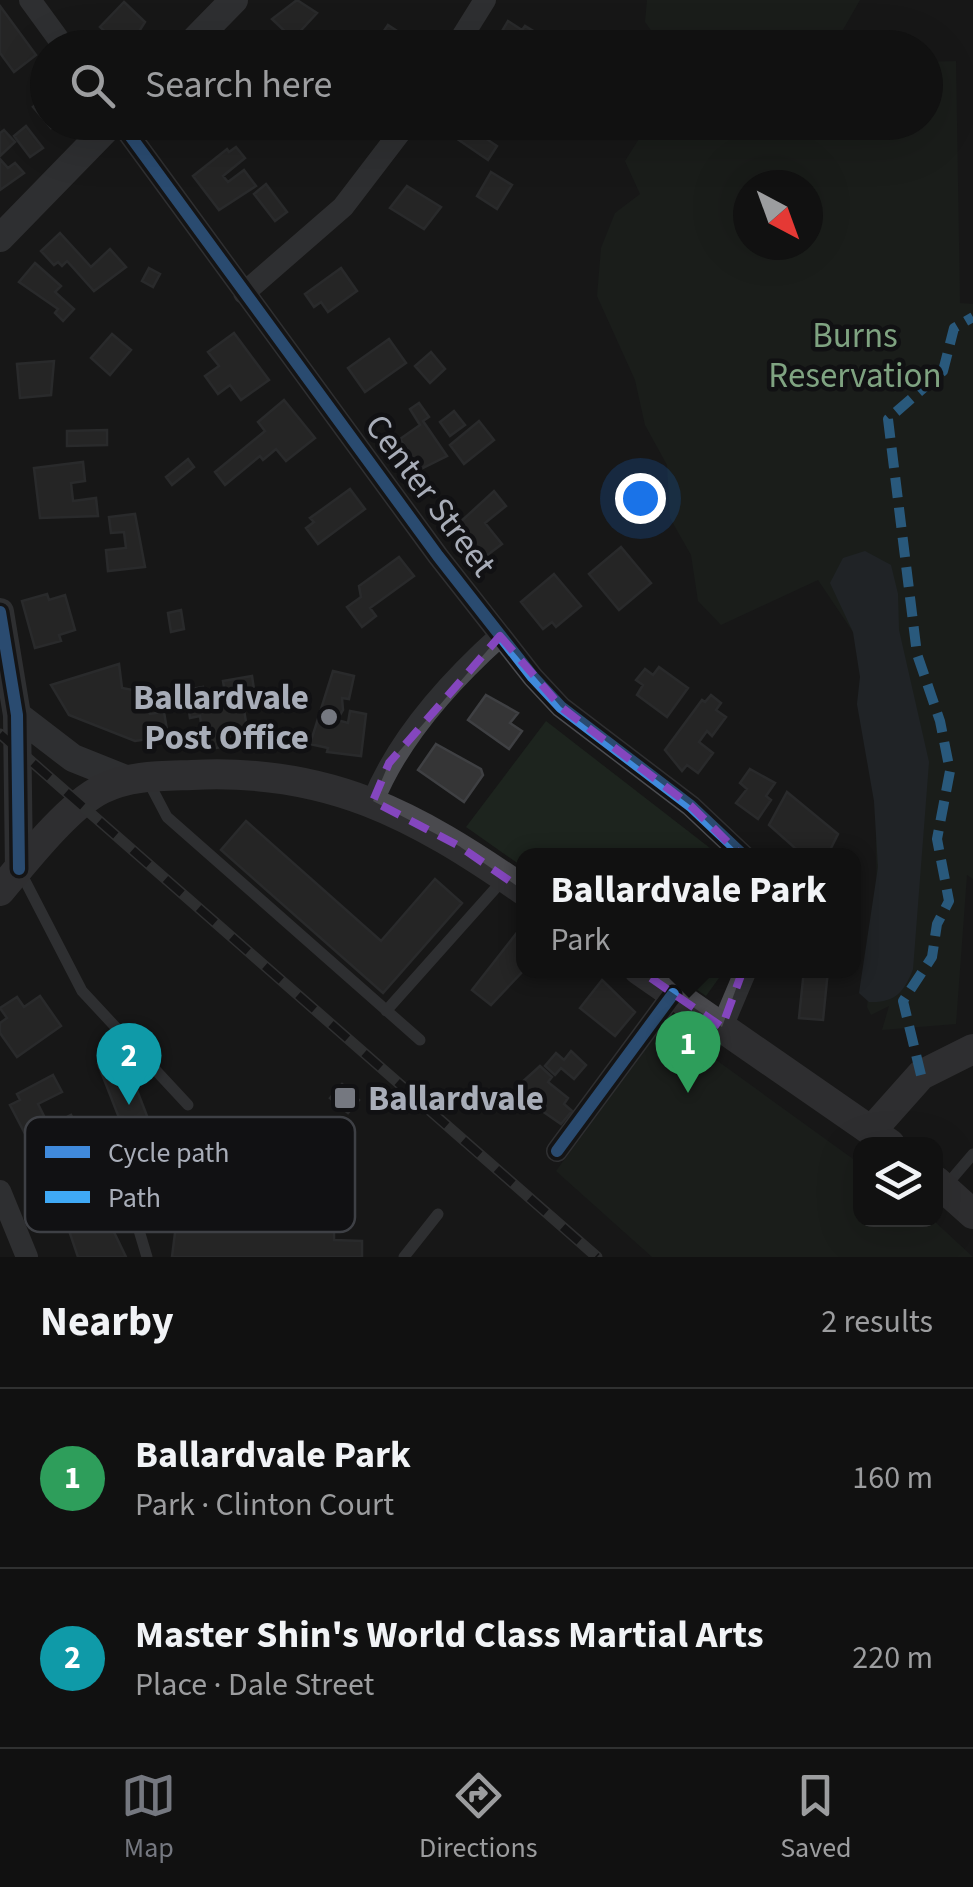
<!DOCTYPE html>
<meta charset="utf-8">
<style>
:root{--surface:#111;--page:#1e1f1f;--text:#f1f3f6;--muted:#9c9d9f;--line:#303131;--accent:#757880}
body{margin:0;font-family:"Source Sans 3",sans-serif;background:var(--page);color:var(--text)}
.controls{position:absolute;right:30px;bottom:30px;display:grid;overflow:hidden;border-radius:20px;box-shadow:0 10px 40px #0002}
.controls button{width:90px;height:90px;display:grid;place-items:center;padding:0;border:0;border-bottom:2px solid var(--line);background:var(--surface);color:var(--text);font:50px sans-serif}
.compass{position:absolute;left:733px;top:170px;width:90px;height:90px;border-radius:50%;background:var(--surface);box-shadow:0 10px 40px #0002;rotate:139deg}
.you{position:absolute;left:640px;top:498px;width:35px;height:35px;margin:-25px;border:8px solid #fff;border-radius:50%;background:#1a73e8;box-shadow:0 0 0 15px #1a73e833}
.badge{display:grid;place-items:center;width:65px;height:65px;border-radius:50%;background:var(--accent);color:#fff;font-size:32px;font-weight:700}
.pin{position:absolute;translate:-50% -82px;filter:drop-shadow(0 2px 5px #0008)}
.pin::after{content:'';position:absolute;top:52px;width:35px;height:30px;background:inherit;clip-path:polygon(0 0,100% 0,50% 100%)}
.popup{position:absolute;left:516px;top:848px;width:345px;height:130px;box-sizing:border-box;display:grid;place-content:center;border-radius:20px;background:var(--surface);filter:drop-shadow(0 2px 8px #0005);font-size:32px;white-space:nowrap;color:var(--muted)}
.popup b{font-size:38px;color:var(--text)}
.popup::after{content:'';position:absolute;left:50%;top:100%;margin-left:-20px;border:20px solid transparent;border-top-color:var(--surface)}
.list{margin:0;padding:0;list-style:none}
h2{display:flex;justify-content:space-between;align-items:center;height:130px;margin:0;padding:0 40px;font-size:42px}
h2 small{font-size:32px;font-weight:400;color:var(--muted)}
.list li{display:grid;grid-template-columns:65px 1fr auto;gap:30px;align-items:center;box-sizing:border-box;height:180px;padding:0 40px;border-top:2px solid var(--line)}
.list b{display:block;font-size:38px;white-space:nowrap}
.list p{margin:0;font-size:32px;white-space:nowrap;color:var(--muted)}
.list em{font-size:32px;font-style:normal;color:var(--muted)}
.icon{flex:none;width:55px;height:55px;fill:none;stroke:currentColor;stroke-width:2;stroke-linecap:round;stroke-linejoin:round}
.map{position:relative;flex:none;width:973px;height:1257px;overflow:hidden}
.search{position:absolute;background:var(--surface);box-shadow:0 10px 40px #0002;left:30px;right:30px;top:30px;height:110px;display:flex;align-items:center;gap:25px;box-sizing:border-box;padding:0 35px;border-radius:55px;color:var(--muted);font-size:38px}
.sheet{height:490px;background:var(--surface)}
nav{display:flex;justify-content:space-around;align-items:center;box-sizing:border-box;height:140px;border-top:2px solid var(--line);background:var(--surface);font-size:28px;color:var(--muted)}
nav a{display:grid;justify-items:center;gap:5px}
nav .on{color:var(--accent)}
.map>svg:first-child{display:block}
.green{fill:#1d241e;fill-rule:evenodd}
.water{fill:#2a3239}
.building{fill:#353536;stroke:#3f4043;stroke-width:2.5}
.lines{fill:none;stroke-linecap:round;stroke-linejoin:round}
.service{stroke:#4b4c50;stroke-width:11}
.minor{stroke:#4b4c50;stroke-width:22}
.tertiary{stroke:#4b4c50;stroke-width:28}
.secondary{stroke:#4a4a4e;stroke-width:30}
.rail-casing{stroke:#4b4c4f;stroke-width:11}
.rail{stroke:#111113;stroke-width:8;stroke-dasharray:22;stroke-linecap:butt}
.quiet{stroke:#3fa9f5;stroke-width:10;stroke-dasharray:20 10;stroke-linecap:butt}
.cycleway-casing{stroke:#111113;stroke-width:19}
.cycleway{stroke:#408adc;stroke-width:12}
.marked{fill:none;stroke:#8446be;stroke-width:8;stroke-dasharray:20 12;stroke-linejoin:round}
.poi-dot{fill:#757880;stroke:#111113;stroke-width:4}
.labels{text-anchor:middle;stroke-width:9;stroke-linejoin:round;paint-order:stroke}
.park-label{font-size:35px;fill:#7fa381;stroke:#111113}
.street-label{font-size:35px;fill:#a8adb8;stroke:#111113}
.poi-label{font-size:35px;font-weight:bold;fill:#a8adb8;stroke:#111113;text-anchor:end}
.key{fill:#111113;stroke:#3e4045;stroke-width:2.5}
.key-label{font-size:28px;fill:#a8adb8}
</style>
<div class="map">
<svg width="973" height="1257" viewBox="0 0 973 1257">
<rect width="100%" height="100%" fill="#171717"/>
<path class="green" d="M647,0h213l-27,47 -169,1 -19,-26z
M956,61l4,242 13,1v575l-6,-4 -11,149 -74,6 7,-24 -18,9 -4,-8 10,-89 -2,-151 -16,-126 -41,-61 -97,45 -23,-24 -7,-46 -21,-37 -3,-53 -22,-40 -10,-45 -38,-84 4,-48 14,-35 25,-19 -15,-33 24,-38 277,-1v-60zM748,185h60v60h-60z
M546,721l173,134 -196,1v11l-57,-40z
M670,971h54l-18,25z
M665,1023l195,141v56h73l40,37h-321l-96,-86z"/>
<path class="water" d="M865,551l26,14 7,29 1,36 30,132 -16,207c-9,24 -19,34 -44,33l-10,-9 19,-126 -4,-66 -17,-97 3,-27 -7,-45 -23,-49 13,-25z"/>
<path class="building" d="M297,0l20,13 -24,26 -21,-20z
M124,2l21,20 -12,19 -4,-4 -8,10 -21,-20z
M0,6l36,49 -22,17 -14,-19z
M508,21l14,9 3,-4 23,14 -5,8h-51z
M388,25l31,20 -1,3h-55l6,-9 6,5z
M48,94v28h9l-6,6 -18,-21z
M453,122l42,2 -10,14 12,8 -9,14 -41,-28z
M523,122h27l-8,13z
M26,126l17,22 -13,9 -16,-21z
M4,130l11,12 -15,14v-23z
M236,147l9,11 -22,18 5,6 16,-12 12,16 -37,24 -26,-34 34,-27 2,3z
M0,159l8,9 7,-5 9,10 -24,17z
M491,172l21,13 -15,24 -20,-13z
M266,184l21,28 -12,9 -21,-27z
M407,186l34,21 -17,22 -34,-21z
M60,233l31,34 19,-18 16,18 -32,24 -27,-30 -5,5 -4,-4 -4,3 -13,-14z
M35,263l26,23 -6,6 19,17 -11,12 -8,-8 3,-4 -39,-27z
M149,268l11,6 -7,13 -11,-6z
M341,268l16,23 -29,21 -7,-10 -7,5 -9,-13z
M234,333l35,47 -28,20 -11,-15 -12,9 -13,-18 14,-10 -11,-14z
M112,334l19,16 -21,25 -19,-17z
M389,339l17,24 -41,29 -17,-24z
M431,352l14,17 -15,14 -15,-17z
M54,361l-3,34 -31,3 -3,-34z
M284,400l31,38 -29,23 -10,-12 -13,11 -3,-4 -35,29 -10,-13 50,-41 -7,-9z
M419,403l10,14 -6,4 24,35 -26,13 -21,-30 20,-14 -10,-16z
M454,411l11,14 -15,11 -10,-14z
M479,421l15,19 -30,24 -14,-19z
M107,430v15l-40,1v-15z
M188,459l6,8 -22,18 -6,-8z
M83,462l2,19 -14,2 2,18 23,-3 2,18 -58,2 -6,-50z
M350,489l15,20 -47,35 -12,-16 8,-6 -4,-4z
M494,491l12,15 -21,17 17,21 -20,15 -26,-33z
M135,514l10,53 -37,4 -2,-21 20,-2 -2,-16 -13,1 -2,-16z
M621,547l30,36 -32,27 -30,-36z
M399,557l15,19 -44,32 6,8 -14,11 -15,-20 14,-10 -2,-11z
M554,574l27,32 -25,21 -4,-5 -9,7 -22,-27z
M47,594l2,6 16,-5 10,35 -16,5 2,6 -26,7 -13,-47z
M181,610l3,19 -13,3 -3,-19z
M119,664l3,24 11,2 4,14 7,-3 6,13 14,-2 4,24 -33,5 -66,-26 -18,-30z
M659,667l29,21 -21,29 -30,-22 6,-10 -7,-5 9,-11 8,6z
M333,671l21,5 -5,23 -7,-1 1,12 -6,10 11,3 2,-12 16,3 -5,42 -34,-4 1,-4 -18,-4z
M252,676l3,20 -13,2 6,36 -29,4 2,9 -16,3 -5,-34 -10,2 -4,-28 17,-3 4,23 20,-4 -4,-25z
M486,695l32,18 -8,10 12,8 -13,18 -41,-29z
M711,695l10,8 -5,7 10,7 -14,19 -5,-5 -8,11 14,11 -15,20 -11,-8 -5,6 -17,-21 37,-50 3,2z
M436,744l45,25 2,6 -19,27 -46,-32z
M750,769l25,14 -9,13 5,4 -13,19 -22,-16 11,-14 -7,-6z
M787,792l51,42 -11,22h-23l-35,-31z
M246,821l135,120 54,-62 27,24 -79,90 -162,-143z
M523,925l1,45 -33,35 -19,-15z
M804,970h24l-5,50 -24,-2z
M602,980l33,32 -20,24 -35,-28z
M40,996l21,30 -44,31 -17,-24v-10l7,-5 -7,-10 17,-11 7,10z
M571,1051l15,14 -12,14 -13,-11 -6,7 -10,-9 11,-13 8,7z
M123,1054l36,93 -25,9 -36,-92z
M540,1066l12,11 -4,5 20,16 -4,6 8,7 -11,13 -39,-27 5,-6 -8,-6z
M53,1075l9,17 -24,12 11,22 22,-11 9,17 -36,19 -4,-8 -8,4 -22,-42 10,-5 -3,-6z
M342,1084l17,16 -11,13 -18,-15z
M98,1190l4,11 4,-2 11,30 -4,1 13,27h-48l-18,-53z
M224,1215v7l110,-1v19l28,1v16h-190l5,-40z"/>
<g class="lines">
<path class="service" d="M147,779l20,38 253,223
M21,873l61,118 106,114
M386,1011l116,-130
M944,1188l29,-34
M132,1207l15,50
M404,1257l34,-43"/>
<path class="minor" d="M30,0l35,48
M455,48l30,-48
M120,122l318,434 95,121 28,30 130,99 53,50
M244,293l99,-86 65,-85
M373,801c25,-62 77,-120 127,-165
M722,1027l24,-57
M557,1151l116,-157
M0,1191l27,66"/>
<path class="tertiary" d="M187,48l47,-48
M0,238l113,-116
M0,612l17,103 2,154
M17,715l56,43 55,22"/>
<path class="secondary" d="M0,891c25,-30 69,-86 102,-102 28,-14 60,-13 90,-14 136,-7 223,40 331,115
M639,970l251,174
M872,1130l49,-55 52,-26
M936,1181l37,33"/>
<g class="rail-casing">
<path id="rail" d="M0,734l597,523"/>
</g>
<use href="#rail" class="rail"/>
<path class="quiet" d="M921,1075l-18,-74 29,-44 5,-33 12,-23 -12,-62 13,-68 -10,-50 -23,-67 -29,-235 55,-48 11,-43 19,-11"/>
<g class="cycleway-casing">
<path id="cycleway" d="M120,122l318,434 95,121 28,30 130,99 53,50
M0,612l17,103 2,154
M557,1151l116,-157"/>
</g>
<use href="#cycleway" class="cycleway"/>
</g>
<path d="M0 0H973V1257H0ZM500,636l61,71 130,99 59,58 8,65 -36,98 -263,-181 -86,-45 16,-38z" fill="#171717" fill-opacity=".55" fill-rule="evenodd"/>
<path class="marked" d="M500,636l61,71 130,99 59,58 8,65 -36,98 -263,-181 -86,-45 16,-38z"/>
<g class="poi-dot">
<circle cx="329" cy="717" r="10"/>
<rect x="333" y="1086" width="24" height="24" rx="5"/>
</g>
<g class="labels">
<g class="park-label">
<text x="855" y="347">Burns<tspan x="855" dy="40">Reservation</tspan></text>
</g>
<g class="street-label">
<text transform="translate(431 495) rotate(53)" y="12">Center Street</text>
</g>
<g class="poi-label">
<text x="309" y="709">Ballardvale<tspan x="309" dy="40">Post Office</tspan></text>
<text x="368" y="1110" text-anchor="start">Ballardvale</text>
</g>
</g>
<rect x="25" y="1117" width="330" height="115" rx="15" class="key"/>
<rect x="45" y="1146" width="45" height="12" fill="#408adc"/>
<rect x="45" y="1191" width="45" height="12" fill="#3fa9f5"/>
<g class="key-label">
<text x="108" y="1162">Cycle path</text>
<text x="108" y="1207">Path</text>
</g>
</svg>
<div class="controls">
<button><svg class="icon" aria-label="layers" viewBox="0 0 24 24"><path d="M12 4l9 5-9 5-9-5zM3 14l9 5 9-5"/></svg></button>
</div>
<svg class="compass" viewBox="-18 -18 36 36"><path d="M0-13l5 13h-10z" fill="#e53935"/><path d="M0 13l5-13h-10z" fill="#9c9d9f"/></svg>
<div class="you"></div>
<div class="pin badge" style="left:688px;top:1093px;background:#2e9e5b">1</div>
<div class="popup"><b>Ballardvale Park</b>Park</div>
<div class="pin badge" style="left:129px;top:1105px;background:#0f9aa8">2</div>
<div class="search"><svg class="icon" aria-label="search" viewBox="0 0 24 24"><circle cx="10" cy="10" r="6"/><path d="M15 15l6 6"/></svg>Search here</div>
</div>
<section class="sheet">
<h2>Nearby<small>2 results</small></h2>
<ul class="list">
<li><span class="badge" style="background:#2e9e5b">1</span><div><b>Ballardvale Park</b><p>Park · Clinton Court</p></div><em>160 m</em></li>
<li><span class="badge" style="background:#0f9aa8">2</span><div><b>Master Shin's World Class Martial Arts</b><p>Place · Dale Street</p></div><em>220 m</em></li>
</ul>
</section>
<nav>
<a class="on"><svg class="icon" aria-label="map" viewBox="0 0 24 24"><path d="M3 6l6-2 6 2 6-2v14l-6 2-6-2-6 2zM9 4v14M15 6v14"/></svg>Map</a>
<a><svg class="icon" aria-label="directions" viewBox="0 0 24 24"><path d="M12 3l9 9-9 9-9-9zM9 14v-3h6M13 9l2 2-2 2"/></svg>Directions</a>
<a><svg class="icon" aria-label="saved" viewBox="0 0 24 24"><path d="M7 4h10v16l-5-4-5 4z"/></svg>Saved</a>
</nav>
